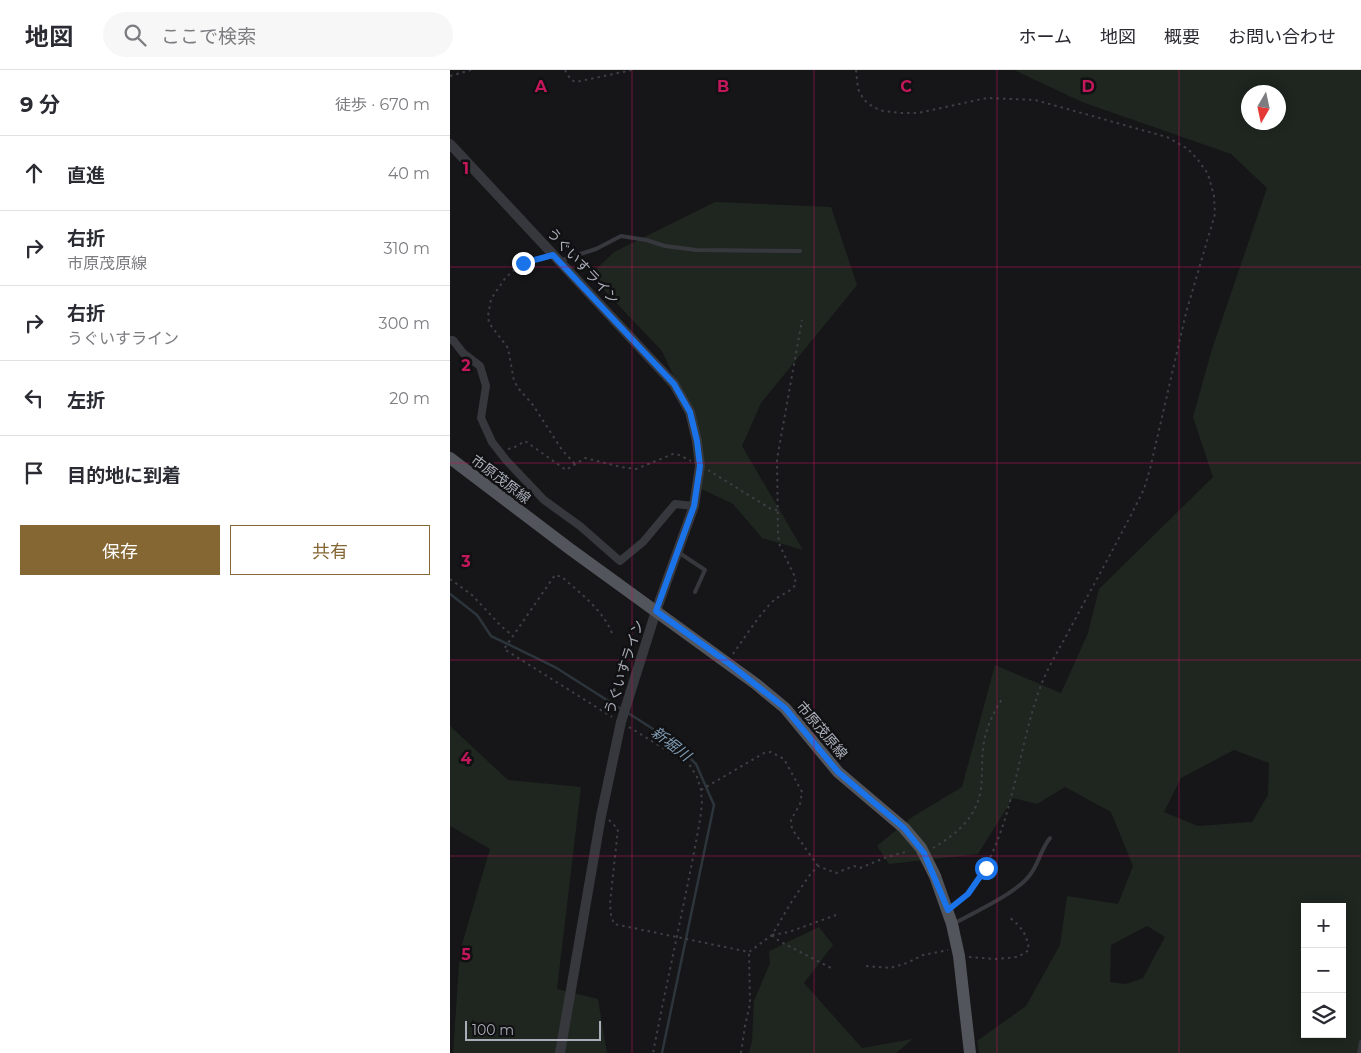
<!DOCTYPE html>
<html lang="ja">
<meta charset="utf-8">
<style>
:root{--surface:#fff;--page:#f7f7f7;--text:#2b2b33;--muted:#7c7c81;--line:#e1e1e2;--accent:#856733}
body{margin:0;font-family:Montserrat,"Noto Sans JP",sans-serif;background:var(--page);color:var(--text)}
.controls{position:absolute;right:15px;bottom:15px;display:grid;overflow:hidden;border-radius:0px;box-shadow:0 2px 12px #0003}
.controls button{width:45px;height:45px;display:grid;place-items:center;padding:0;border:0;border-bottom:1px solid var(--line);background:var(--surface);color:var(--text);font:25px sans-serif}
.compass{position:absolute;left:791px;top:15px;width:45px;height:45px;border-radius:50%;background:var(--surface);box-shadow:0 2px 12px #0003;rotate:189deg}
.scale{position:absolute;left:15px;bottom:12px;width:136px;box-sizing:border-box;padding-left:5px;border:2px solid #a8adb8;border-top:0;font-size:14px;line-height:18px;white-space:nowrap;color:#a8adb8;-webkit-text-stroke:4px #111113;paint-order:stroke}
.stop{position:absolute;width:15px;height:15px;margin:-11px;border:4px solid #1a73e8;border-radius:50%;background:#fff}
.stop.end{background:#1a73e8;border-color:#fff;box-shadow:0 1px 5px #0008}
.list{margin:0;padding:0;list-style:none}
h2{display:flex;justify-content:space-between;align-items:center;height:65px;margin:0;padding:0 20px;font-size:21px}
h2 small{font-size:16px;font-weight:400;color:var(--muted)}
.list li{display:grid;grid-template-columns:32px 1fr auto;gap:15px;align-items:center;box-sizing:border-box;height:75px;padding:0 20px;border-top:1px solid var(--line)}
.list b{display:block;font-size:19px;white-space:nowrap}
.list p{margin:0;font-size:16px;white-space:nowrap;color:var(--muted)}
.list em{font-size:16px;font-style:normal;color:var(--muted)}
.actions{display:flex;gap:10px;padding:15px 20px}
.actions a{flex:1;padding:11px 0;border:1px solid var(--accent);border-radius:0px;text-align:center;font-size:18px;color:var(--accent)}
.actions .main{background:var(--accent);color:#fff}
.icon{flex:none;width:28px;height:28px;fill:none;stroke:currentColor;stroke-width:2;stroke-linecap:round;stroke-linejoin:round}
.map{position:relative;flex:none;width:911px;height:983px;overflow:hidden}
header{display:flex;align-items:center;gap:30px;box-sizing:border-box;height:70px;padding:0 25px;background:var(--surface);border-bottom:1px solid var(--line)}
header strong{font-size:24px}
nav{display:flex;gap:28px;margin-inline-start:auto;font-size:18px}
.search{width:350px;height:45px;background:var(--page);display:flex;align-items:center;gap:12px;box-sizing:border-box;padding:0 18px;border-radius:28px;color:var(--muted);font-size:19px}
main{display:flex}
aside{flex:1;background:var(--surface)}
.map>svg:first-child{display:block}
.green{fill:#1e261f;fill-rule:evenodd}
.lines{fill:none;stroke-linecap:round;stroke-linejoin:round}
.stream{stroke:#2c353c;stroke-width:2.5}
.path{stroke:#3d3f44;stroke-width:2;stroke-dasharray:2.5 4;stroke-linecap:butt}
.service{stroke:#37383d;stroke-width:4}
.minor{stroke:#37383d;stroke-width:8}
.tertiary{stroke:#37383d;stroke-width:10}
.primary{stroke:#53555c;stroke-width:12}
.route{stroke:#1a73e8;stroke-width:6}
.grid{fill:none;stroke:#c2185b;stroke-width:1;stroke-opacity:0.55}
.labels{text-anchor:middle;stroke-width:5;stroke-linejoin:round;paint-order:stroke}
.street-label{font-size:14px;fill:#a8adb8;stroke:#111113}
.water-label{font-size:15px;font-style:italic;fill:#7f9bb3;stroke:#111113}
.grid-label{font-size:16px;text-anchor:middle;font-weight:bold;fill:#c2185b;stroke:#111113;stroke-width:5;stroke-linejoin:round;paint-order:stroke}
</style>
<header>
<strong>地図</strong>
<div class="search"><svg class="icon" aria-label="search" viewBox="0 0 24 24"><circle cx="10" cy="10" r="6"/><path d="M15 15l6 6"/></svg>ここで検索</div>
<nav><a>ホーム</a><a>地図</a><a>概要</a><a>お問い合わせ</a></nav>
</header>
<main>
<aside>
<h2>9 分<small>徒歩 · 670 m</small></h2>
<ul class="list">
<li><svg class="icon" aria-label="ahead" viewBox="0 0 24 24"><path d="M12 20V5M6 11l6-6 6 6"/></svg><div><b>直進</b></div><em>40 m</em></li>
<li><svg class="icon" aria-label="right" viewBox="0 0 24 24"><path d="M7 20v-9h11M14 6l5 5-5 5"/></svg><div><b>右折</b><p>市原茂原線</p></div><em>310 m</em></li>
<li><svg class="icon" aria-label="right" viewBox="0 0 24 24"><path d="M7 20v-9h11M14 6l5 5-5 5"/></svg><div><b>右折</b><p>うぐいすライン</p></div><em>300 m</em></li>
<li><svg class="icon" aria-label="left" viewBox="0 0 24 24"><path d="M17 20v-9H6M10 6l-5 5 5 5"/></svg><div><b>左折</b></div><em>20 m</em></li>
<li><svg class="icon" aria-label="arrive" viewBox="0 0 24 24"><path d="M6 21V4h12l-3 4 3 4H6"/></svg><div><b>目的地に到着</b></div></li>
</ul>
<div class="actions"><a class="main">保存</a><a>共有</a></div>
</aside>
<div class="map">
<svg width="911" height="983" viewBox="0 0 911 983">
<rect width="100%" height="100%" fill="#161618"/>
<path class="green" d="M564,0h347v983h-382l-2,-12 49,-35 34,-61 7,-49 51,8 15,-38 -22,-54 -46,-25 -28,17 -24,-6 -35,56 -89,10 -12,-18 35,-29 50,-30 33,-122 66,28 27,-60 11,-44 114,-112 -20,-60 19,-68 55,-161 -36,-34 -149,-52zM798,22h30v30h-30zM784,680l35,13 -1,32 -16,27 -54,4 -34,-14 17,-34zM855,837h37v127h-37zM697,856l18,11 -22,41 -17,6 -16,-2 1,-37z
M265,132l116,5 26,78 -96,118 -19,43 61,104 -41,-12 -29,-34 -36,-17 -7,-75 -28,-61 -72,-76 24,-23z
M0,656l58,54 73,7 -24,202 41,10 9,54h-154l7,-102 30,-102 -40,-23z
M369,857l14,18 -29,38 58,65 51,-9 -17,14h-147l3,-12 2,-40 16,-38 -1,-12z"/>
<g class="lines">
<path class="stream" d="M0,524l27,21 14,21 64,31 66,42
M178,643l44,28 24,23 18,41 -52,248"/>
<path class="path" d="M115,0l6,10 5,2 56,-12
M406,0l2,19 6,11 9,7 10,4 17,2h18l69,-15 48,2 132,37 21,12 10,11 10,14 6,22 1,18 -29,99 -36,156 -6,20c-23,47 -49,93 -73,138 -9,17 -19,33 -27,51 -29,67 -30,179 -89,226
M0,6l21,-6
M94,187l-21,6 -17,14 -15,22 -3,17 1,7 19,25 6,33 5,8 14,16 29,45 13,14
M58,379l5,-1 12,-7 41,29 19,-12 36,9 15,2 37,-15 6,1 12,6
M258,400l63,39 6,1
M0,509l22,16 29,31 12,10
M162,563c-10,-24 -31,-39 -50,-56l-7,-2 -51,74 108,68
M283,584c12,-17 24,-36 38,-51 8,-9 18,-9 25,-19l-2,-9 -14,-29 -2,-11 -1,-76 25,-139
M179,657l60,37 8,13 4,13 1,14 -2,16c-14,78 -32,155 -47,233
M251,720l63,-37 7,-1 13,7 18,33 -2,12 -9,16 1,9 26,37
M159,750l9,9 -8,74 1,12 3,9 135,28 23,-17 20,-34 17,-25 9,-10 18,7 18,-7 6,2 27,-11 22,-6
M483,778c17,-10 35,-23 43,-42 8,-17 5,-38 7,-57 2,-19 9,-34 19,-50
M322,865l7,6 52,27
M322,865l17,-3 47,-17
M519,887l26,2 23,-2 11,-7c-2,-15 -7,-23 -19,-32
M416,896l24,2 17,-5 16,-8 25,-5
M291,983l4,-27 5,-22 -1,-52"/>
<path class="service" d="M112,190l34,-11 25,-13 25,4 19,6 31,4 104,1
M228,482l27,18 -10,22
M505,853c21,-12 65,-31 77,-51 8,-12 8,-21 18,-34
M909,983l2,-11"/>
<path class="minor" d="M0,270h3l10,13 17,13 6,20 -5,32 11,24 14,18 38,40 36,26 40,35 23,-19 32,-38 19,2"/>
<path class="tertiary" d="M0,74l224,240 16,28 7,29 3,25 -6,40 -38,105 -35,111 -20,94 -41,237"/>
<path class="primary" d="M0,388l120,91 186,135 29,24 53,64 66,56 17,20 14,28 17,48 7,32 11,97"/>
</g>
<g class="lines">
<path class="route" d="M73,193l30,-8 121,129 16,28 7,29 3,25 -6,40 -38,105 71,51 58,46 53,64 66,56 20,25 24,57 20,-16 18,-26"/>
</g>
<path class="grid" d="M182,0v983M364,0v983M547,0v983M729,0v983M0,197h911M0,393h911M0,590h911M0,786h911"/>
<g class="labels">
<g class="street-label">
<text transform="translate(133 196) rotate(47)" y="5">うぐいすライン</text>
<text transform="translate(51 409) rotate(37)" y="5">市原茂原線</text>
<text transform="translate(174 597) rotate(-72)" y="5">うぐいすライン</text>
<text transform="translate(372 660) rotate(50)" y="5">市原茂原線</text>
</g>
<g class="water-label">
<text transform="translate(221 674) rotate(38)" y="5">新堀川</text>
</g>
</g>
<g class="grid-label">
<text x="91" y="22">A</text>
<text x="273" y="22">B</text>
<text x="456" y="22">C</text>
<text x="638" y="22">D</text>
<text x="16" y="104">1</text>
<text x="16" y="301">2</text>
<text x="16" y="497">3</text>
<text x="16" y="694">4</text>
<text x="16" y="890">5</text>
</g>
</svg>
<div class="controls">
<button>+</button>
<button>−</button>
<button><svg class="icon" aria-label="layers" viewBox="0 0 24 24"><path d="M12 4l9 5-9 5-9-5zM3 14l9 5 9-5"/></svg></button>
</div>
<svg class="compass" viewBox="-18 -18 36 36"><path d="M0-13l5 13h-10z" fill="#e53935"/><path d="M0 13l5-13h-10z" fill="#7c7c81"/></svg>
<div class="scale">100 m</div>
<div class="stop" style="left:536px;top:798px"></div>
<div class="stop end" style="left:73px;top:193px"></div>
</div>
</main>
